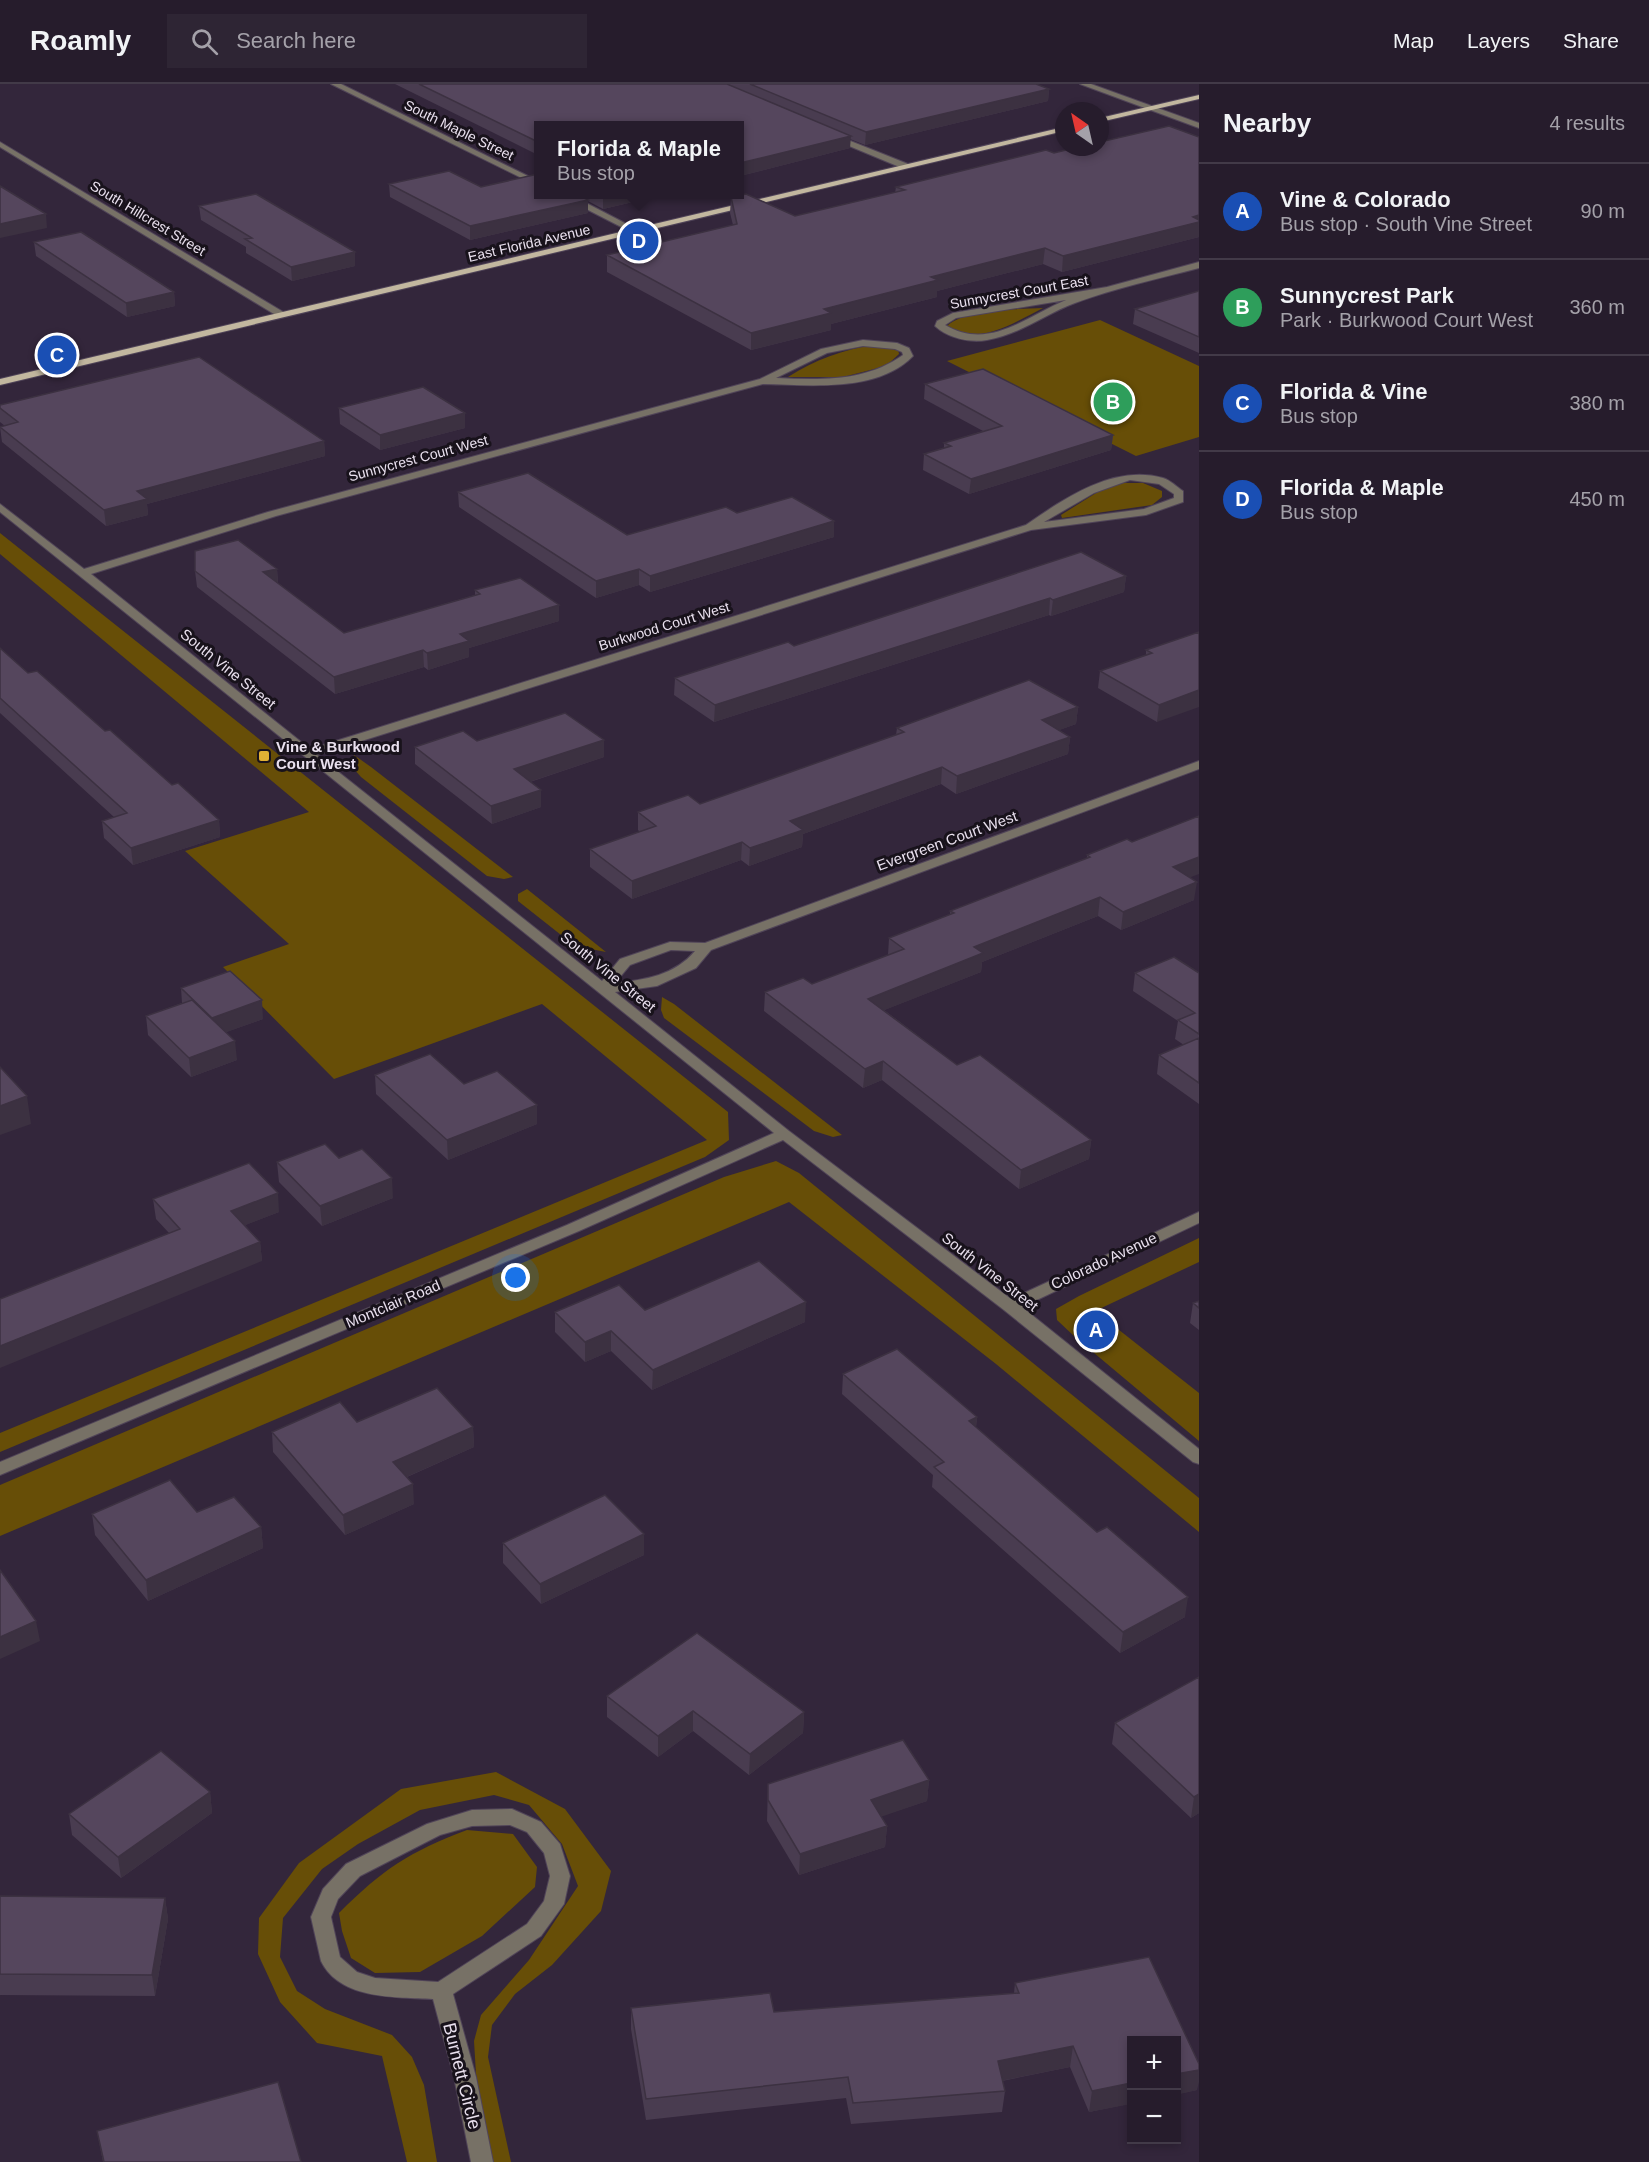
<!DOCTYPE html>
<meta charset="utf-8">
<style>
:root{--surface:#261c2c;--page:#2e2534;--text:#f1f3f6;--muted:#a4a1a9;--line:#423a48;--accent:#0b8043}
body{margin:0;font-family:Arial,sans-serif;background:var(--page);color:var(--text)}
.controls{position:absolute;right:18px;bottom:18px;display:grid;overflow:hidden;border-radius:0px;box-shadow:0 3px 9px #0003}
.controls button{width:54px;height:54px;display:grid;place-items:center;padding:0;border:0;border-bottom:2px solid var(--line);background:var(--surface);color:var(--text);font:30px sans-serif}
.compass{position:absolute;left:1055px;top:18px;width:54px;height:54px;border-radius:50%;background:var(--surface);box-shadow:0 3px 9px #0003;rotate:326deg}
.you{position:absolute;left:516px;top:1194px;width:21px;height:21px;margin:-15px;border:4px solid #fff;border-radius:50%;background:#1a73e8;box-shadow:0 0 0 9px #1a73e833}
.badge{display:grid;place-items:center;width:39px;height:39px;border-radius:50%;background:var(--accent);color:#fff;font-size:20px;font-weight:700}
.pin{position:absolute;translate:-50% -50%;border:3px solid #fff;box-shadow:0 2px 6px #0006}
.popup{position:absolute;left:534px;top:37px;width:210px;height:78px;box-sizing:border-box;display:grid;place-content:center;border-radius:0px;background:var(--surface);filter:drop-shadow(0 2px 4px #0005);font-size:20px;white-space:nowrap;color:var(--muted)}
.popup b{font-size:22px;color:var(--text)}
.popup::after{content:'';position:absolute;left:50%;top:100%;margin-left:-12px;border:12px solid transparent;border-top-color:var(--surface)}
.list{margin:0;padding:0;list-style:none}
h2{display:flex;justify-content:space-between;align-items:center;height:78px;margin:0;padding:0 24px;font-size:26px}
h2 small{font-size:20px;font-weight:400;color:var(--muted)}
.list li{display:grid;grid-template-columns:39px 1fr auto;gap:18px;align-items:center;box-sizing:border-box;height:96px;padding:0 24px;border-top:2px solid var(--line)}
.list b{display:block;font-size:22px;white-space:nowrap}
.list p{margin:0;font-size:20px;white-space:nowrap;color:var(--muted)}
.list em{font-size:20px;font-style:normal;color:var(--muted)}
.icon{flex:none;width:33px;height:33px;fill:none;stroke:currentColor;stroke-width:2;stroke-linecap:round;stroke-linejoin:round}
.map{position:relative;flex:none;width:1199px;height:2078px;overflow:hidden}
header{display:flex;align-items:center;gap:36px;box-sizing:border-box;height:84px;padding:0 30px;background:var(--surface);border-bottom:2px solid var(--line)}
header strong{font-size:28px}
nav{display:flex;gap:33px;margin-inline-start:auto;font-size:21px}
.search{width:420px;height:54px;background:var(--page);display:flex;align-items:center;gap:15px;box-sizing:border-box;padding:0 21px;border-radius:0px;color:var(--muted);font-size:22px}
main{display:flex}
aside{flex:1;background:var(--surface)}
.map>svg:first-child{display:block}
.green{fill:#674e07}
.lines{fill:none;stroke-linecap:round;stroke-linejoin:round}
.minor-casing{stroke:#504458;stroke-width:2}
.major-casing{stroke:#504458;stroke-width:2}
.minor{fill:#777166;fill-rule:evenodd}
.major{fill:#c2b79f;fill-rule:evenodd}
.wall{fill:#493c50}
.shaded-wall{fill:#3c3141}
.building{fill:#55465d;stroke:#3c3141;stroke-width:1.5}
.poi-dot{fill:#e0b034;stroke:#18121b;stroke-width:2}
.labels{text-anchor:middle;stroke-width:6;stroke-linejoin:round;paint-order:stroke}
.far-street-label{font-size:14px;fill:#e9e0ee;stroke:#18121b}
.street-label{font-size:15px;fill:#e9e0ee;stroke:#18121b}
.poi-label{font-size:15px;font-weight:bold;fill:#e9e0ee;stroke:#18121b;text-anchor:start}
.near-street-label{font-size:18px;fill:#e9e0ee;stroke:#18121b}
</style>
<header>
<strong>Roamly</strong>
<div class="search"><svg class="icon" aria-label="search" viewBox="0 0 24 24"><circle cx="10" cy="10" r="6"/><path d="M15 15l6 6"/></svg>Search here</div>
<nav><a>Map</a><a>Layers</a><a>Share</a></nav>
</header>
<main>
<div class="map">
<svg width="1199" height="2078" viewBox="0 0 1199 2078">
<rect width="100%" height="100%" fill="#33263b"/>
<path class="green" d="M1043,224c-26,13 -68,41 -96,18 18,-17 71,-17 96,-18z
M1100,236l99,46v71l-63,19 -189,-95z
M875,261l23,4 1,5 -13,12 -43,11h-55c26,-17 56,-28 87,-32z
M1118,399h25l19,8v6l-10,8 -90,13 -1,-3 43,-27z
M0,449l728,579 1,28 -24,17 -705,295v-19l707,-293 -165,-136 -208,75 -111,-112 66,-23 -104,-93 124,-39 -309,-258z
M354,671l17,12 142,110 -9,2 -17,-3 -126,-99 -7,-8z
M527,805l79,63 -31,-6 -57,-45v-7z
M662,913l12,7 168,131 -9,2 -19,-6 -150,-113 -3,-8z
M776,1077l23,12 400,325v34l-203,-168 -207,-162 -789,334v-51l724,-308z
M1199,1154v24l-104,49 104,82v48l-124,-104 -18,-17 -1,-11 23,-13z
M496,1688l69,37 46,62 -10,40 -49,54 -37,29 -23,31 -4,32 23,105h-19l-16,-88 -2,-33 7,-26 48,-55 49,-74 -16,-42 -33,-39 -35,-10 -74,15 -62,34 -36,25 -39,49 -3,39 17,34 28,18 67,26 20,22 12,28 13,77h-30l-25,-106 -65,-13 -37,-41 -22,-48 1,-36 40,-55 102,-74z
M467,1746l46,4 24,33 -2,20 -53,49 -62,36 -45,1 -24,-15 -9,-27 -3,-18c44,-44 70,-61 128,-83z"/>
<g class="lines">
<g class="minor-casing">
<path id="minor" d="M331,0h10l197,97v5z
M1080,0h11l108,39v5z
M833,50l75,30 1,2 -7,2 -72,-30 -1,-2z
M0,58l285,171 2,2 -8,2 -279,-170z
M557,110h12l71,37 -7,2z
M1199,178v6c-41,11 -84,20 -124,35 -30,11 -56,32 -88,37 -18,3 -39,-2 -52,-14l2,-5 16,-8 154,-26zM1066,216c-41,17 -77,51 -121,25l11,-7z
M863,256l34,3 12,5 4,8c-36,37 -103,29 -150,28l-487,132 -185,58 219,175 716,-224c39,-27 88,-61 137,-47 7,2 14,9 20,13v11l-37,13 -115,15 -714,225 285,226 18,-22 50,-17 35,1 494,-182v8l-488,181 -15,18 -39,18 -42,6 174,139 222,168 188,-87v11l-177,84 177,142v15l-6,-2 -189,-152 -221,-170 -204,91 -579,244v-13l567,-237 207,-92 -774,-621v-8l84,65 184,-57 492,-133 61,-30zM863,262l32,3 7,3 1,3c-38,27 -82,25 -127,23l51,-25zM1130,396l29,4 15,10v4l-30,11 -100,13 50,-29zM671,866l24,1c-20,24 -50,29 -80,32l15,-18z
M512,1725l29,13 19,22 10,32 -6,28 -23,32 -88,58 23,83 17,85h-22l-17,-85 -21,-78c-37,-2 -93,1 -112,-38l-10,-44 12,-28 23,-25 81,-40 45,-14zM510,1741l17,7 17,21 6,23 -6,25 -17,23 -89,58 -63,-4 -18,-6 -17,-15 -9,-40 7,-18 22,-23 80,-41 32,-9z"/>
</g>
<g class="major-casing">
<path id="major" d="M1199,11v4l-99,23v-4z
M1064,43v4l-1064,254v-6z"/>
</g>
<use href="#minor" class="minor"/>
<use href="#major" class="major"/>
</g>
<path class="wall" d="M395,0h641l13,5 -1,12 -183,44 -15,-6v9l-110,28v-50h-202v29z
M1199,53v100l-137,35 -19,-8 -106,27v6l-106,27v6l-80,20 -144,-78v-17l126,-30 -3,-12 1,-16 64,19 100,-23 1,-6 158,-34z
M389,100l92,3 57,8h125l-60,14 -15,-8v12l-118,27 -80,-43z
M199,122l156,46v14l-63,15 -46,-28v-6l-45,-27z
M34,158l140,50 1,14 -48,11 -91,-61z
M1199,207v62l-66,-29 2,-15z
M925,300l188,51 -2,15 -142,44 -46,-24 1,-16 20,-5v-6l39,-12 -59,-32z
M0,321l324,36 1,15 -178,48 1,11 -42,11 -104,-84 -2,-15 5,-1 -5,-4z
M339,324l126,5v15l-85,22 -40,-26z
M458,408l169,43 207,2 -184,55 -11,-7 -43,13 -137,-91z
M277,485l1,14 66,50 131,-38v-5l84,31 -90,27v9l-41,13 -4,-3 -89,27 -138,-107 -2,-16z
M1126,492l-2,16 -73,24 -2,-1 -335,107 -40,-27 1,-17 119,-32z
M1199,548l-42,90 -59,-34 2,-17 46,-16v-5z
M0,564l28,25 77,58 67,54 47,35 1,17 -87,28 -29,-27 -2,-17 12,-4 -114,-104z
M1078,623l-2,17 -17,6 11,7 -2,17 -112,40 -15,-10 -138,50 -1,13 -53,19 -8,-6 -109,39 -42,-32v-18l50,-17 -2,-2v-18l62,-8 196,-69 1,-7z
M604,656v17l-74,25 11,25 -49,17 -77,-60v-17l62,-6z
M1087,771l103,22 4,23 -73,30 -23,-14 -116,46 -1,10 -97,38 73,55 134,75 -2,19 -70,30 -137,-109 -19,8 -99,-77 1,-19 47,-8 76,-29 1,-17 61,-23v-4l137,-53z
M1135,889h64v131l-42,-30 2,-19 25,-10 -9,-6 3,-18 -45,-30z
M181,904l82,31 -37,13 11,28 -46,17 -43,-42 -2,-19 36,-13z
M375,991l89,9 73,40 -89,36 -72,-66z
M339,1074l54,40 -71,28 -43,-44 -2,-20z
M153,1115l126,13 -34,13 15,17 2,19 -93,-28 -13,-14z
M1199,1217v29l-9,-7 3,-20z
M645,1226l160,12 -153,68 -41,-39 -26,11 -30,-30v-20z
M843,1290l134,43 -1,10 209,190 -65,36 -188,-166 1,-12 -91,-81z
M357,1338l116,5 1,20 -67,30 7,27 -69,31 -72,-83 -1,-20z
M197,1428l64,15 2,21 -115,53 -53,-66 -3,-21z
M644,1450v21l-103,49 -38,-41v-20z
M1199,1593v136l-8,5 -79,-74 3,-21z
M607,1612l197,16 -1,21 -54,42 -56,-44 -35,26 -51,-40z
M929,1696l-2,21 -46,15 6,10 -2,21 -86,28 -32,-54 1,-37z
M210,1708l2,21 -91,65 -49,-43 -3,-21z
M0,1812l165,2 3,21 -13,77 -155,-1z
M1015,1899l182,107 -108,22 -19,-45 -68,14 3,10 -3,21 -151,12 -5,-26 -200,22 -15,-91v-21l143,4 240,-19z
M97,2047l204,31h-198z"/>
<path class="shaded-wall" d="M1049,5l-1,12 -183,44 1,-13z
M851,52l-1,12 -110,28v-13z
M610,111h53l-60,14v-13z
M588,116v13l-118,27v-14z
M46,130l1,14 -47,10v-14z
M1199,131v22l-137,35 1,-16z
M1045,164l-2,16 -106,27v6l-106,27v6l-80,20v-17l73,-24 107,-32z
M355,168v14l-63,15 -1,-14z
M174,208l1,14 -48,11 -1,-14z
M465,329v15l-85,22v-15z
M1113,351l-2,15 -142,44 2,-15z
M324,357l1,15 -178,48 1,11 -42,11 -2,-16 33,-19z
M834,437v16l-184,55v-16z
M277,485l1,16 -15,-13z
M639,485v16l-43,13v-17z
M1126,492l-2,16 -73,24 2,-16z
M1050,514l-1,17 -335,107 1,-17z
M559,521v16l-90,27v9l-41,13 -1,-17 33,-19z
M423,566l1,17 -89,27 -1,-17z
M1199,606v17l-42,15 2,-17z
M1078,623l-2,17 -36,13 2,-17z
M1070,653l-2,17 -112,40 1,-18z
M604,656v17l-90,30v-18z
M942,683l-1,17 -138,50 -1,13 -53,19 1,-18 40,-27z
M541,706v17l-49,17 -1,-18z
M219,736l1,17 -87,28 -2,-17z
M742,758l-1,18 -109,39v-18z
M1199,773v17l-29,11 3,-18z
M1197,798l-3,18 -73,30 2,-18z
M1100,813l-2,19 -116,46 -1,10 -114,45 1,-18 106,-52z
M262,916l1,19 -50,18 -1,-19z
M235,957l2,19 -46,17 -2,-19z
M883,977l-1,19 -19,8 2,-19z
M27,1012l4,28 -31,11v-29z
M537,1021v19l-89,36 -1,-20z
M1091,1056l-2,19 -70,30 2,-19z
M392,1094l1,20 -71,28 -2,-20z
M278,1109l1,19 -46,18 -2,-19z
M260,1158l2,19 -262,107v-22z
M806,1218l-1,20 -153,68 1,-20z
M611,1247v20l-26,11v-20z
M977,1333l-2,21 -6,-17z
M473,1343l1,20 -79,35 -2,-20z
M413,1400l1,20 -69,31 -2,-20z
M261,1443l2,21 -115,53 -2,-21z
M644,1450v21l-103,49 -1,-20z
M1188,1513l-3,20 -65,36 3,-21z
M36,1537l4,20 -40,18v-22z
M693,1627v20l-35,26v-21z
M804,1628l-1,21 -54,42 1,-21z
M929,1696l-2,21 -58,20 2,-21z
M210,1708l2,21 -91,65 -3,-21z
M1199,1710v19l-8,5 3,-21z
M887,1742l-2,21 -86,28 1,-21z
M165,1814l3,21 -13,77 -3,-21z
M1073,1962l-3,21 -75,15 3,-21z
M1199,1986v12l-2,8 -21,5v-21z
M1131,1999v21l-42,8 3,-21z"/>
<path class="building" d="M419,0h308l124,52 -111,27v-37h-202v16z
M750,0h286l13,5 -183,43z
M1169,42l30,11v78l-6,2 6,3v2l-136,34 -18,-8 -114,29 7,3 -114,29 7,4 -80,20 -144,-78 130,-31 -6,-27 15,-3 49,22 110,-26 -9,-3 150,-37 8,3 24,-6h22v-5z
M449,87l32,16 57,-13v21h40l10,5 -118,26 -81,-42z
M0,102l46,28 -46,10z
M256,110l99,58 -64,15 -46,-28 7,-1 -53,-32z
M81,148l93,60 -48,11 -92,-61z
M1199,207v46l-64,-28z
M199,273l125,84 -187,50 10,8 -43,11 -104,-83 18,-5 -18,-14v-3z
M983,285l130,66 -142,44 -47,-25 27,-8 -7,-3 58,-17 -77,-42z
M423,303l42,26 -85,22 -41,-27z
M528,389l99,62 99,-28 11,6 55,-16 42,24 -184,55 -11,-7 -43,12 -138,-89z
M238,456l39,29 -14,3 81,61 136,-39 -5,-4 45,-12 39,27 -99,29 9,7 -42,12 -4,-3 -89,27 -139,-106v-20z
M1081,468l45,24 -73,24 -3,-2 -335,107 -40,-27 113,-36 6,4z
M1199,548v58l-40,15 -59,-34 52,-18 -6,-3z
M0,564l28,25 9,-2 68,60 5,-1 62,55 6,-2 41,37 -88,28 -29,-27 25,-8 -127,-115z
M1029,596l49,27 -36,13 28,17 -113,39 -15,-9 -152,54 13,9 -53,18 -8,-6 -110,39 -42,-32 66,-23 -18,-14 50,-17 12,9 204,-72 -7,-4z
M565,629l39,27 -90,29 27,21 -50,16 -76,-59 48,-16 14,10z
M1199,732v41l-26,10 24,15 -74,30 -23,-15 -126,50 9,6 -115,46 89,66 23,-10 111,85 -70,30 -138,-109 -18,8 -100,-77 38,-14 9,6 92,-35 -15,-11 65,-25 -4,-2 140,-54 -3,-2 40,-16 5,3z
M1174,873l25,16v61l-21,-14 17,-7 -60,-40z
M230,887l32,29 -50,18 -31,-30z
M192,916l43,41 -46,17 -43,-42z
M1199,954v45l-40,-28z
M430,970l34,30 33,-13 40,34 -90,35 -72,-65z
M0,983l27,29 -27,10z
M325,1060l14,14 23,-9 30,29 -72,28 -43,-44z
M249,1079l29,30 -47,18 29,31 -260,104v-47l180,-70 -27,-30z
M759,1177l47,41 -153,68 -42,-39 -26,11 -30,-30 64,-27 26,25z
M1199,1217v7l-6,-5z
M897,1265l80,68 -8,4 128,111 10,-5 81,70 -65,35 -189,-165 10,-5 -101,-88z
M437,1304l36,39 -80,35 20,22 -70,31 -71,-83 68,-30 17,20z
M170,1396l27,32 37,-15 27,30 -115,53 -54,-66z
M605,1411l39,39 -104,50 -37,-41z
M0,1486l36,51 -36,16z
M697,1549l107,79 -54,42 -57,-43 -35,25 -51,-40z
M1199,1593v117l-5,3 -79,-74z
M903,1656l26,40 -58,20 16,26 -87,28 -32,-54v-16z
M161,1667l49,41 -92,65 -49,-43z
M0,1812l165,2 -13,77 -152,-1z
M1149,1873l50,107v6l-23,4v-34h-45v43l-39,8 -19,-45 -75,15 7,30 -152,12 -5,-26 -202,22 -15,-91 139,-15 4,19 245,-19 -4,-10z
M278,1998l23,80h-197l-7,-31z"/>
<rect class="poi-dot" x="258" y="666" width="12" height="12" rx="3"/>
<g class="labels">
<g class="far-street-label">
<text transform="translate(459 46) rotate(26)" y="5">South Maple Street</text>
<text transform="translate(148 134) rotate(31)" y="5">South Hillcrest Street</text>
<text transform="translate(529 159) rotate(-13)" y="5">East Florida Avenue</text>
<text transform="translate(1019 208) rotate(-10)" y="5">Sunnycrest Court East</text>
<text transform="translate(418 374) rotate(-15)" y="5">Sunnycrest Court West</text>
<text transform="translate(664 542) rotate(-17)" y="5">Burkwood Court West</text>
</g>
<g class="street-label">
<text transform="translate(228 585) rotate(39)" y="5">South Vine Street</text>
<text transform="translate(947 757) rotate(-20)" y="5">Evergreen Court West</text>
<text transform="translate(608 888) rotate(39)" y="5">South Vine Street</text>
<text transform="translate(1104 1177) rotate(-25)" y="5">Colorado Avenue</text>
<text transform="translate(990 1188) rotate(38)" y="5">South Vine Street</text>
<text transform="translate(393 1220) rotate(-23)" y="5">Montclair Road</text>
</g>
<g class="poi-label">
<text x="276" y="668">Vine &amp; Burkwood<tspan x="276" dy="17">Court West</tspan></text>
</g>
<g class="near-street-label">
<text transform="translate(462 1992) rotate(76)" y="6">Burnett Circle</text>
</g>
</g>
</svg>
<div class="controls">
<button>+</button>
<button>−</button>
</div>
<svg class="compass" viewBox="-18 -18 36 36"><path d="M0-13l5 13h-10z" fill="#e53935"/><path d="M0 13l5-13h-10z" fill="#a4a1a9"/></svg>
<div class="you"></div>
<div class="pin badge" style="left:1096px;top:1246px;background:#1a4fb4">A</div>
<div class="pin badge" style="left:1113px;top:318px;background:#2e9e5b">B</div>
<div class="pin badge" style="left:57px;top:271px;background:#1a4fb4">C</div>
<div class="pin badge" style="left:639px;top:157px;background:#1a4fb4">D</div>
<div class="popup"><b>Florida &amp; Maple</b>Bus stop</div>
</div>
<aside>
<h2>Nearby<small>4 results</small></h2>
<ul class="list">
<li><span class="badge" style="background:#1a4fb4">A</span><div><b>Vine &amp; Colorado</b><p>Bus stop · South Vine Street</p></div><em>90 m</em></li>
<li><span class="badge" style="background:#2e9e5b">B</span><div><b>Sunnycrest Park</b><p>Park · Burkwood Court West</p></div><em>360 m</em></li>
<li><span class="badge" style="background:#1a4fb4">C</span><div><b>Florida &amp; Vine</b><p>Bus stop</p></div><em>380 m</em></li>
<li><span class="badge" style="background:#1a4fb4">D</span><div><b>Florida &amp; Maple</b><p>Bus stop</p></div><em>450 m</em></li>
</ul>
</aside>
</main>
